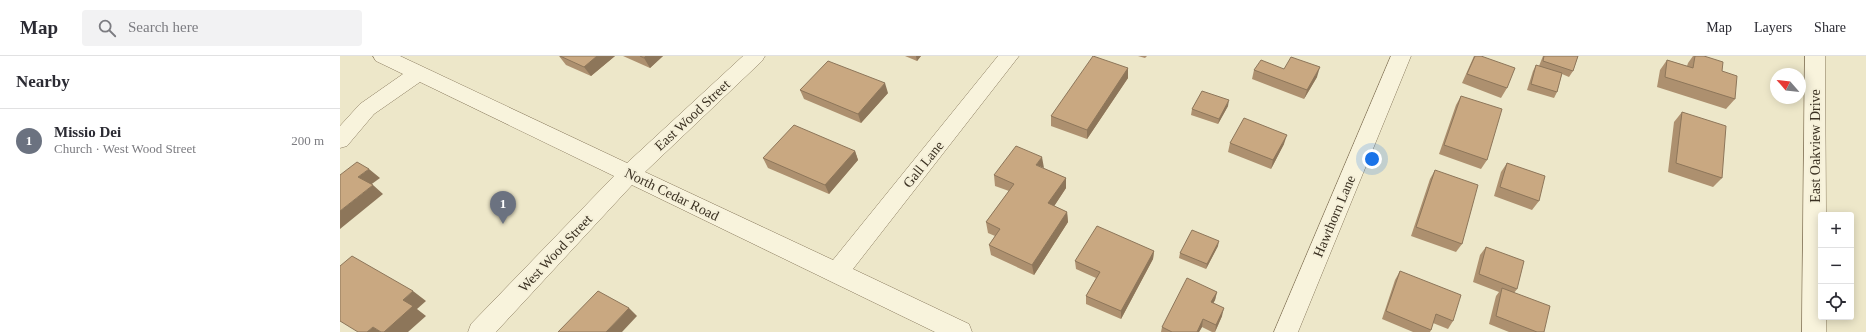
<!DOCTYPE html>
<meta charset="utf-8">
<style>
:root{--surface:#fff;--page:#f2f2f3;--text:#2b2b33;--muted:#7c7c81;--line:#e1e1e2;--accent:#ea580c}
body{margin:0;font-family:"Times New Roman",serif;background:var(--page);color:var(--text)}
.controls{position:absolute;right:12px;bottom:12px;display:grid;overflow:hidden;border-radius:4px;box-shadow:0 2px 10px #0003}
.controls button{width:36px;height:36px;display:grid;place-items:center;padding:0;border:0;border-bottom:1px solid var(--line);background:var(--surface);color:var(--text);font:20px sans-serif}
.compass{position:absolute;left:1430px;top:12px;width:36px;height:36px;border-radius:50%;background:var(--surface);box-shadow:0 2px 10px #0003;rotate:298deg}
.you{position:absolute;left:1032px;top:103px;width:14px;height:14px;margin:-10px;border:3px solid #fff;border-radius:50%;background:#1a73e8;box-shadow:0 0 0 6px #1a73e833}
.badge{display:grid;place-items:center;width:26px;height:26px;border-radius:50%;background:var(--accent);color:#fff;font-size:13px;font-weight:700}
.pin{position:absolute;translate:-50% -33px;filter:drop-shadow(0 1px 2px #0008)}
.pin::after{content:'';position:absolute;top:21px;width:14px;height:12px;background:inherit;clip-path:polygon(0 0,100% 0,50% 100%)}
.list{margin:0;padding:0;list-style:none}
h2{display:flex;justify-content:space-between;align-items:center;height:52px;margin:0;padding:0 16px;font-size:17px}
h2 small{font-size:13px;font-weight:400;color:var(--muted)}
.list li{display:grid;grid-template-columns:26px 1fr auto;gap:12px;align-items:center;box-sizing:border-box;height:64px;padding:0 16px;border-top:1px solid var(--line)}
.list b{display:block;font-size:15px;white-space:nowrap}
.list p{margin:0;font-size:13px;white-space:nowrap;color:var(--muted)}
.list em{font-size:13px;font-style:normal;color:var(--muted)}
.icon{flex:none;width:22px;height:22px;fill:none;stroke:currentColor;stroke-width:2;stroke-linecap:round;stroke-linejoin:round}
.map{position:relative;flex:none;width:1526px;height:276px;overflow:hidden}
header{display:flex;align-items:center;gap:24px;box-sizing:border-box;height:56px;padding:0 20px;background:var(--surface);border-bottom:1px solid var(--line)}
header strong{font-size:19px}
nav{display:flex;gap:22px;margin-inline-start:auto;font-size:14px}
.search{width:280px;height:36px;background:var(--page);display:flex;align-items:center;gap:10px;box-sizing:border-box;padding:0 14px;border-radius:4px;color:var(--muted);font-size:15px}
main{display:flex}
aside{flex:1;background:var(--surface)}
.map>svg:first-child{display:block}
.lines{fill:none;stroke-linecap:round;stroke-linejoin:round}
.minor-casing{stroke:#897a5e;stroke-width:1}
.minor{fill:#f8f3dc;fill-rule:evenodd}
.wall{fill:#ad906f}
.shaded-wall{fill:#8d765a}
.building{fill:#c9a881;stroke:#8d765a}
.labels{text-anchor:middle;stroke-width:4;stroke-linejoin:round;paint-order:stroke}
.street-label{font-size:14px;fill:#3a3021;stroke:#f5f0d9}
</style>
<header>
<strong>Map</strong>
<div class="search"><svg class="icon" aria-label="search" viewBox="0 0 24 24"><circle cx="10" cy="10" r="6"/><path d="M15 15l6 6"/></svg>Search here</div>
<nav><a>Map</a><a>Layers</a><a>Share</a></nav>
</header>
<main>
<aside>
<h2>Nearby<small></small></h2>
<ul class="list">
<li><span class="badge" style="background:#6b7280">1</span><div><b>Missio Dei</b><p>Church · West Wood Street</p></div><em>200 m</em></li>
</ul>
</aside>
<div class="map">
<svg width="1526" height="276" viewBox="0 0 1526 276">
<rect width="100%" height="100%" fill="#ede7c9"/>
<g class="lines">
<g class="minor-casing">
<path id="minor" d="M33,0h27l227,107 116,-107h22l-3,5 -117,111 188,88 165,-204h21l-166,213 116,55 3,8h-37l-303,-147 -136,147h-28l3,-8 143,-148 -194,-94 -46,32 -27,32 -7,2v-22l20,-22 43,-30 -27,-13z
M1051,0h20l-113,276h-24z
M1465,0h20l1,159h-5v102h5v15h-24z"/>
</g>
<use href="#minor" class="minor"/>
</g>
<path class="wall" d="M219,0h56l-24,20 -25,-11z
M283,0h40l-13,12z
M565,0h16l-4,5z
M798,0h9l-2,2z
M1134,0l33,32 -6,10 -39,-15z
M1203,0h35l-5,15 -4,6 -7,-3 -5,18 -3,6 -27,-8 6,-19 3,-6 3,1z
M1353,0h11l18,15 13,28 -9,10 -69,-22 3,-17 7,-10 20,6 1,-3z
M788,12v10l-41,61 -36,-13v-10z
M944,13l33,8 -13,22 -52,-20 2,-9z
M460,34l88,3 -27,30 -57,-24z
M1121,40l26,64 -6,9 -42,-15 17,-49z
M888,50l-10,18 -27,-9 1,-6z
M1342,56l40,66 -9,9 -45,-15 6,-50z
M890,87l54,1 -13,25 -43,-17z
M515,95l3,9 -29,34 -61,-26 -5,-10z
M1167,107l32,38 -7,9 -38,-14 7,-24z
M703,112l23,10v10l-12,18 13,6 1,10 -34,53 -43,-20 -2,-10 6,-9 -7,-3 -2,-11 23,-31 -14,-5 -1,-11z
M1095,114l27,74 -6,8 -45,-16 19,-57z
M878,190l-12,23 -27,-11 1,-5z
M1146,191l31,42 -3,4 30,39h-35l-20,-8 7,-28 3,-4 -26,-10 7,-27z
M814,195l-1,8 -32,60 -35,-15v-8l10,-18 -20,-9 -1,-8z
M1060,215l53,50 -5,8 -15,-6 -2,7 -1,2h-17l-31,-13 13,-39z
M877,236l-2,8 -2,3 9,13 -7,16h-3l-10,-5 -3,5h-38l1,-5z"/>
<path class="shaded-wall" d="M257,0h18l-24,20 -7,-9z
M306,0h17l-13,12 -6,-10z
M576,0h5l-4,5z
M980,11l-3,10 -13,22 3,-9z
M788,12v10l-41,61v-9z
M545,27l3,10 -27,30 -3,-9z
M889,44l-1,6 -10,18 1,-5z
M947,79l-3,9 -13,25 2,-9z
M515,95l3,9 -29,34 -4,-9z
M702,101l2,11 -8,-3z
M29,113l11,9 -11,8 -11,-9z
M726,122v10l-17,26 -1,-11z
M33,129l10,9 -43,35v-18z
M727,156l1,10 -34,53 -2,-10z
M879,185l-1,5 -12,23 1,-5z
M814,195l-1,8 -32,60v-8z
M73,235l13,10 -9,8 9,7 -18,16h-24l19,-32z
M877,236l-2,8 -5,10 1,-8z
M289,252l8,8 -15,16h-16z
M884,252l-2,8 -7,16 1,-7z
M863,263l-1,8 -3,5h-2z
M33,271l8,5h-14z"/>
<path class="building" d="M220,0h37l-13,11z
M300,0h6l-2,2z
M753,0l35,12 -41,62 -36,-14z
M1135,0h6l34,12 -8,20 -40,-14z
M1204,0h34l-5,15 -30,-10z
M1355,0h9l19,6 -1,9 15,5 -2,23 -70,-22 2,-17 26,8z
M951,1l29,10 -13,23 -53,-20 7,-10 23,9z
M488,5l57,22 -27,31 -58,-24z
M1196,9l26,8 -5,19 -26,-8z
M862,35l27,9 -10,19 -27,-10z
M1121,40l41,13 -15,51 -43,-15z
M1342,56l44,14 -4,52 -46,-15z
M904,62l43,17 -14,25 -43,-17z
M454,69l61,26 -30,34 -62,-27z
M676,90l26,11 -6,8 30,13 -18,25 19,9 -35,53 -43,-20 11,-16 -14,-7 28,-38 -20,-9z
M17,106l12,7 -11,8 15,8 -33,26v-36z
M1167,107l38,13 -6,25 -39,-14z
M1095,114l43,15 -16,59 -46,-17z
M757,170l57,25 -33,60 -35,-15 14,-24 -25,-11z
M852,174l27,11 -12,23 -27,-11z
M1146,191l38,14 -7,28 -38,-15z
M12,200l61,35 -10,9 10,6 -29,26h-3l-8,-5 -6,5h-9l-18,-11v-55z
M1060,215l61,24 -8,26 -17,-7 -5,16 -45,-19z
M847,222l30,14 -6,10 13,6 -8,17 -13,-6 -6,13h-25l-10,-5z
M1162,232l48,18 -6,26h-7l-41,-16z
M258,235l31,17 -23,24h-48z"/>
<g class="labels">
<g class="street-label">
<text transform="translate(352 59) rotate(-43)" y="5">East Wood Street</text>
<text transform="translate(1475 90) rotate(-90)" y="5">East Oakview Drive</text>
<text transform="translate(583 108) rotate(-51)" y="5">Gall Lane</text>
<text transform="translate(332 138) rotate(26)" y="5">North Cedar Road</text>
<text transform="translate(994 160) rotate(-67)" y="5">Hawthorn Lane</text>
<text transform="translate(215 197) rotate(-47)" y="5">West Wood Street</text>
</g>
</g>
</svg>
<div class="controls">
<button>+</button>
<button>−</button>
<button><svg class="icon" aria-label="locate" viewBox="0 0 24 24"><circle cx="12" cy="12" r="6"/><path d="M12 2v4M12 18v4M2 12h4M18 12h4"/></svg></button>
</div>
<svg class="compass" viewBox="-18 -18 36 36"><path d="M0-13l5 13h-10z" fill="#e53935"/><path d="M0 13l5-13h-10z" fill="#7c7c81"/></svg>
<div class="you"></div>
<div class="pin badge" style="left:163px;top:168px;background:#6b7280">1</div>
</div>
</main>
